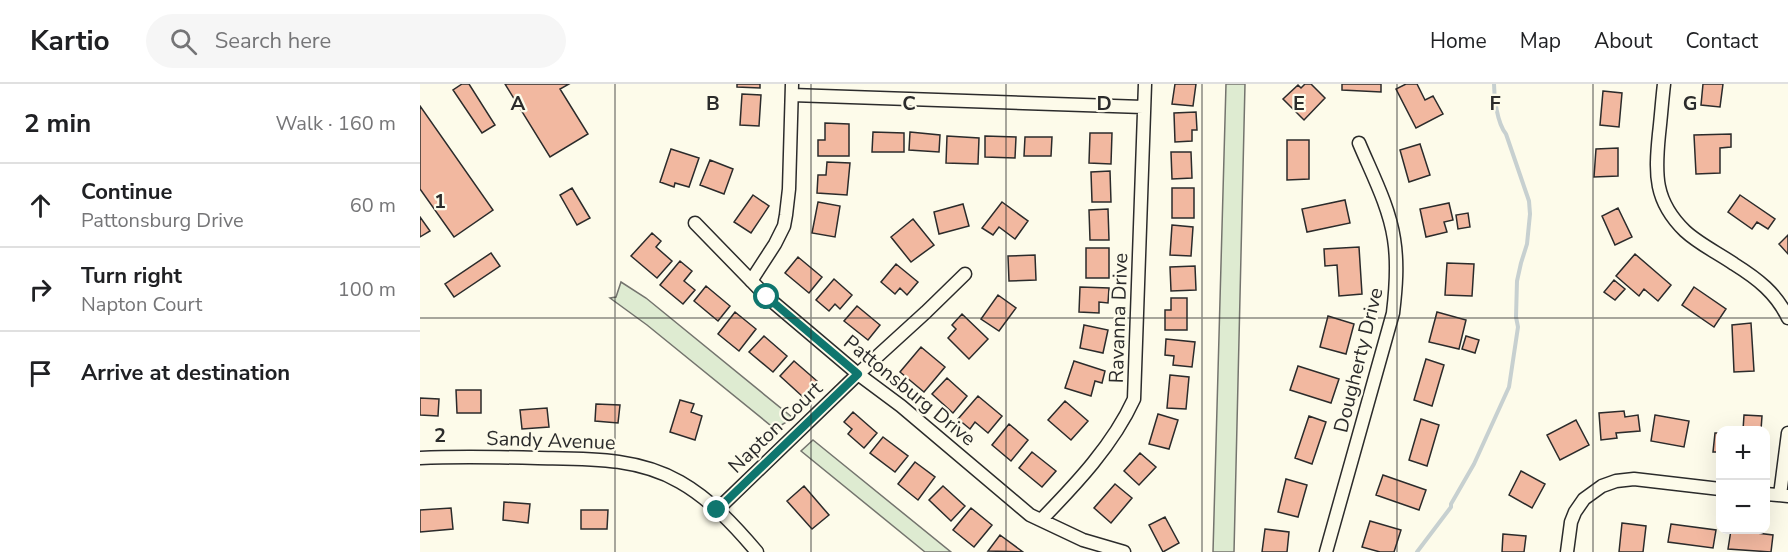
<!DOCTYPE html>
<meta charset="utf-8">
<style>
:root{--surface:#fff;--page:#f6f6f6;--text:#202124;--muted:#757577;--line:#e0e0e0}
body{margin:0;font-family:"Nunito Sans",sans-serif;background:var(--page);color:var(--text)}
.controls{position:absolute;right:18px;bottom:18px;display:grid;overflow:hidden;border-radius:12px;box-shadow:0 6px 24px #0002}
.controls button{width:54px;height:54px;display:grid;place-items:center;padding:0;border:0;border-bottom:2px solid var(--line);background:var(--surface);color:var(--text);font:30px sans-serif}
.stop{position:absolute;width:18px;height:18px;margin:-14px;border:4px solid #0f766e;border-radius:50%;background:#fff}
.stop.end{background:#0f766e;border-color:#fff;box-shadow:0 2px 6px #0008}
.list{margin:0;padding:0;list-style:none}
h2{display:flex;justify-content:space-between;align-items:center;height:78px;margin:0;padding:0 24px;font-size:26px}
h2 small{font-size:20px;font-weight:400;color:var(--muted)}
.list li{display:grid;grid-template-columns:39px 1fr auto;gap:18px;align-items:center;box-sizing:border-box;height:84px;padding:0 24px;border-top:2px solid var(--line)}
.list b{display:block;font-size:22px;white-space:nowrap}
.list p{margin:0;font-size:20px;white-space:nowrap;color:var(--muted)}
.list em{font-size:20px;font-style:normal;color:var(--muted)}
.icon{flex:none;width:33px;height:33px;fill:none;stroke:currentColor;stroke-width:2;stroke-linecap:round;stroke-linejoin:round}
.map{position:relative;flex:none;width:1368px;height:468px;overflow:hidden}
header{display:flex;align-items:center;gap:36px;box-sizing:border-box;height:84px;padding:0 30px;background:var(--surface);border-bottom:2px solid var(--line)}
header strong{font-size:28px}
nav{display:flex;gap:33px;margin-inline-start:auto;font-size:21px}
.search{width:420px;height:54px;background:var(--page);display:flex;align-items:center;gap:15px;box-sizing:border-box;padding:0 21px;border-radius:33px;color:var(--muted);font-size:22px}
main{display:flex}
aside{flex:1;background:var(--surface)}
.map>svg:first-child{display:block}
.green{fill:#deebd1;stroke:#74746e;stroke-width:1.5}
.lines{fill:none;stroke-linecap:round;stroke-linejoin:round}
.stream{stroke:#c7d0d0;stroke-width:4}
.building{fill:#f2b8a0;stroke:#2b2b2b;stroke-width:1.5}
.minor-casing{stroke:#2b2b2b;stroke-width:15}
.minor{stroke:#fdfbea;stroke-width:12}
.route{stroke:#0f766e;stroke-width:8}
.grid{fill:none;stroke:#2b2b2b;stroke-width:1.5;stroke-opacity:0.55}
.labels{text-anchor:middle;stroke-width:4.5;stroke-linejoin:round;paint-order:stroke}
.street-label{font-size:20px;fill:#2b2b2b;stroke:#fdfbea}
.grid-label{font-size:20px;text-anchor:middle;font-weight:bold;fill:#2b2b2b;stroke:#fdfbea;stroke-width:4.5;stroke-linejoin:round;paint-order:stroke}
</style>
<header>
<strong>Kartio</strong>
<div class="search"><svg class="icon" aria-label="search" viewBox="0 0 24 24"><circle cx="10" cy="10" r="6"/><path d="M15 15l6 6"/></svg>Search here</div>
<nav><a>Home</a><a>Map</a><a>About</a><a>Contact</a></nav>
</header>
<main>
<aside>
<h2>2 min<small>Walk · 160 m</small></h2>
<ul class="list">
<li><svg class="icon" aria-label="ahead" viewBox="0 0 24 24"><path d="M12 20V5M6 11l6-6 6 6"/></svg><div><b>Continue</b><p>Pattonsburg Drive</p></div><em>60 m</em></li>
<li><svg class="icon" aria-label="right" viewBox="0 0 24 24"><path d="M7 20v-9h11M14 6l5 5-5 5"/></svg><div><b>Turn right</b><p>Napton Court</p></div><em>100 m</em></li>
<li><svg class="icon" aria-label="arrive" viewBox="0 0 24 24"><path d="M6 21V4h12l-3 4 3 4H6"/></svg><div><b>Arrive at destination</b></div></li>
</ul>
</aside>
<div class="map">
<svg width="1368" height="468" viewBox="0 0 1368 468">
<rect width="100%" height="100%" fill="#fdfbea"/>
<path class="green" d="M806,0h19l-11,468h-21z
M201,198l25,16 147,120 -18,11 -128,-104 -37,-27 6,-1z
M393,356l138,112h-26l-124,-101z"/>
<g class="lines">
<path class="stream" d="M997,468l34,-45v-3l23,-40 35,-77 9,-60 -2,-10 1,-36 4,-18 6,-19 3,-30 -1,-13 -23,-67c-9,-11 -12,-37 -12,-50"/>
</g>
<path class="building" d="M42,0h7l26,41 -13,8 -29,-43z
M85,0h64l-9,5 28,45 -38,23z
M317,0h23v4l-23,-1z
M755,0h21l-3,22 -21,-2z
M885,0h6l14,14 -21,22 -21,-21 15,-14 3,3z
M922,0h39v8l-39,-2z
M986,0h11l8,16 8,-4 10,18 -27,14 -20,-39z
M1283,0h20l-3,23 -19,-2z
M1183,7l19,2 -3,34 -19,-2z
M322,10l19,1 -2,31 -19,-1z
M0,22l73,104 -39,27 -34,-48z
M776,28l1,18h-5v11l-17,1 -1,-29z
M405,39l24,1v32h-31v-16h7z
M453,48l31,1v19h-32z
M490,48l30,3 -1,17 -30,-2z
M670,49h22l-1,31 -22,-1z
M1311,50v13l-11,1v25l-24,1 -2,-39z
M527,52l32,2 -1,26 -32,-1z
M565,52l31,1 -1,21 -30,-1z
M605,53h27l-1,19h-27z
M867,56h22v39l-22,1z
M1000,60l10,31 -21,7 -9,-32z
M1198,64v28l-24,1 2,-28z
M251,65l28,9 -10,29 -14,-4 -1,4 -14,-5z
M751,68h20l1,26 -20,1z
M290,76l23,9 -9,25 -24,-9z
M407,78l23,1 -3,32 -30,-2 1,-18h8z
M690,87l1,31h-19l-1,-30z
M152,104l18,30 -13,7 -17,-30z
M752,104h22v30h-22z
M333,111l16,11 -18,27 -17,-11z
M1320,111l35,24 -7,10 -11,-7 -5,7 -24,-17z
M925,116l5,23 -43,9 -5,-23z
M398,118l22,4 -5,31 -23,-4z
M582,118l26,19 -13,18 -16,-12 -6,8 -11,-7z
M1029,119l4,17 -9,2 3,10 -21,5 -6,-28z
M543,120l6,22 -30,8 -5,-22z
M1198,124l14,29 -17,8 -13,-29z
M688,125l1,31h-19l-1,-30z
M1048,129l2,14 -12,2 -2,-14z
M0,133l10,14 -10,6z
M493,135l21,26 -23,17 -20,-25z
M752,141l21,2 -2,29 -21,-1z
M232,149l9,8 -5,6 16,14 -15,17 -26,-22z
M1368,151v19l-9,-10z
M939,163l3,47 -23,2 -2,-31 -12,1 -1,-17z
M666,164h23v30h-23z
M71,169l9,13 -46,31 -9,-13z
M1215,170l36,31 -13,16 -14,-12 -5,7 -23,-20z
M615,171l1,25 -27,1 -1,-25z
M378,173l24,20 -13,16 -24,-20z
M260,177l12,10 -8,10 11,9 -12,14 -23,-19z
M1027,179l27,1 -2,32 -27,-1z
M476,180l22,18 -11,13 -7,-7 -5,6 -14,-12z
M775,182l1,24 -25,1 -1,-24z
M414,195l18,16 -12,14 -5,-5 -6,7 -13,-11z
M1194,196l11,9 -10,11 -11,-8z
M286,202l24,20 -12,15 -24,-20z
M660,203l29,1 -1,15 -9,-1v11l-20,-1z
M1274,203l32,22 -12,18 -32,-22z
M578,211l18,13 -17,23 -18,-12z
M751,214h16v32h-22v-20h6z
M437,222l23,19 -12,15 -24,-19z
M315,228l21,17 -17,22 -21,-17z
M1017,228l29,8 -7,29 -30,-7z
M542,230l26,25 -19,20 -21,-21 8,-9 -4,-4z
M908,232l26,8 -8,30 -26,-7z
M1331,239l3,48 -20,1 -2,-47z
M664,241l24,5 -5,23 -23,-5z
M344,252l23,20 -14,16 -24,-20z
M1046,252l13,4 -4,13 -13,-4z
M746,255l29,3 -3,25 -19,-2 1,-9 -9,-1z
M501,263l24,20 -21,25 -24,-20z
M1006,275l18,6 -12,41 -18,-6z
M374,277l23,20 -14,16 -23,-21z
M654,277l31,10 -3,12 -7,-2 -4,15 -26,-8z
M878,282l41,13 -8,24 -41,-13z
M750,291l19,2 -3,32 -19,-1z
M527,294l20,18 -14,17 -21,-19z
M36,306h25v23h-24z
M558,312l24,20 -14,17 -13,-11 -5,7 -12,-10z
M0,314l19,1 -1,17 -18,-1z
M260,316l14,4 -3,8 11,4 -7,24 -25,-8z
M645,317l23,20 -17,19 -23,-20z
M176,320l24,1 -2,18 -23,-2z
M127,324l2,19 -27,2 -2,-19z
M1204,327l1,6 13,-2 2,16 -24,2 1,5 -16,2 -2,-27z
M433,328l24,21 -13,15 -16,-14 4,-5 -8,-7z
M738,330l20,6 -9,29 -20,-5z
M1235,331l34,6 -5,26 -33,-6z
M1324,331l18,1 -1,14h-18z
M889,332l17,6 -14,42 -17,-6z
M1001,335l18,6 -12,41 -18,-6z
M1156,336l13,25 -29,15 -13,-25z
M589,340l19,16 -17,21 -19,-16z
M1295,349h5v19h-7z
M463,353l25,19 -13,16 -25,-19z
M612,368l24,19 -14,16 -23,-19z
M720,369l16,14 -17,18 -15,-14z
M495,378l20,15 -17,23 -20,-16z
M1101,387l24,13 -13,24 -23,-13z
M963,391l43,15 -7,20 -43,-15z
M866,395l21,6 -9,32 -20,-5z
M695,400l17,14 -21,25 -17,-15z
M384,402l25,29 -17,14 -25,-28z
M523,402l22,20 -14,15 -22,-21z
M84,418l26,2 -2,19 -25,-3z
M31,424l2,21 -33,3v-22z
M551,424l21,17 -18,22 -21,-17z
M161,426h27l-1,19h-26z
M745,433l14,26 -16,9 -14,-27z
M950,437l31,9 -7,22h-14l-18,-5z
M1202,439l24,3 -3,26h-24z
M1251,440l45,6 -3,18 -45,-6z
M845,445l24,3 -2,20h-25z
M1311,446l42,5 -2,17 -43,-3z
M1083,450l23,2 -2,16h-22z
M580,451l23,17 -35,-1z"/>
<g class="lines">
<g class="minor-casing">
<path id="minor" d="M1244,0c-2,17 -3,33 -5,50 -4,40 -5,67 26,97 14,13 33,22 49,33 24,15 42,29 54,54
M372,11l351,12
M275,139l72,74 91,77 43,32 129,109 53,25 41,12
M331,197l24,-37 9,-18 2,-11 3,-26 3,-105
M0,374c40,-2 79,-1 118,0 49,1 99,-1 142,24 30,17 55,44 77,70
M1346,410l22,2
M1360,411l8,-62
M297,426l141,-136 68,-62 39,-38
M621,436c35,-36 72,-75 93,-121l11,-315
M906,468l67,-239c3,-25 5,-49 1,-74 -5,-33 -22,-65 -35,-96
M1147,468l4,-30 4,-10 9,-13 18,-13 14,-5 18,-2 86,10"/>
</g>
<use href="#minor" class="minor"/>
</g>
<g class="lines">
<path class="route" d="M297,426l141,-136 -91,-77"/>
</g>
<path class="grid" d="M195,0v468M391,0v468M586,0v468M782,0v468M977,0v468M1173,0v468M0,234h1368"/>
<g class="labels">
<g class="street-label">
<text transform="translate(698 234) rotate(-88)" y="7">Ravanna Drive</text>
<text transform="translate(938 276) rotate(-76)" y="7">Dougherty Drive</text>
<text transform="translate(490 306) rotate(39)" y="7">Pattonsburg Drive</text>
<text transform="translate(355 343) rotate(-44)" y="7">Napton Court</text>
<text transform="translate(131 356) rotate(2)" y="7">Sandy Avenue</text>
</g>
</g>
<g class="grid-label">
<text x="98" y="26">A</text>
<text x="293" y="26">B</text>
<text x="489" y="26">C</text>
<text x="684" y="26">D</text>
<text x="879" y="26">E</text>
<text x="1075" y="26">F</text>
<text x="1270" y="26">G</text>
<text x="20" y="124">1</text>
<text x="20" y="358">2</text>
</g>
</svg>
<div class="controls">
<button>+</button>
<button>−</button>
</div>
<div class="stop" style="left:347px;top:213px"></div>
<div class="stop end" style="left:297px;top:426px"></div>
</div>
</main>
